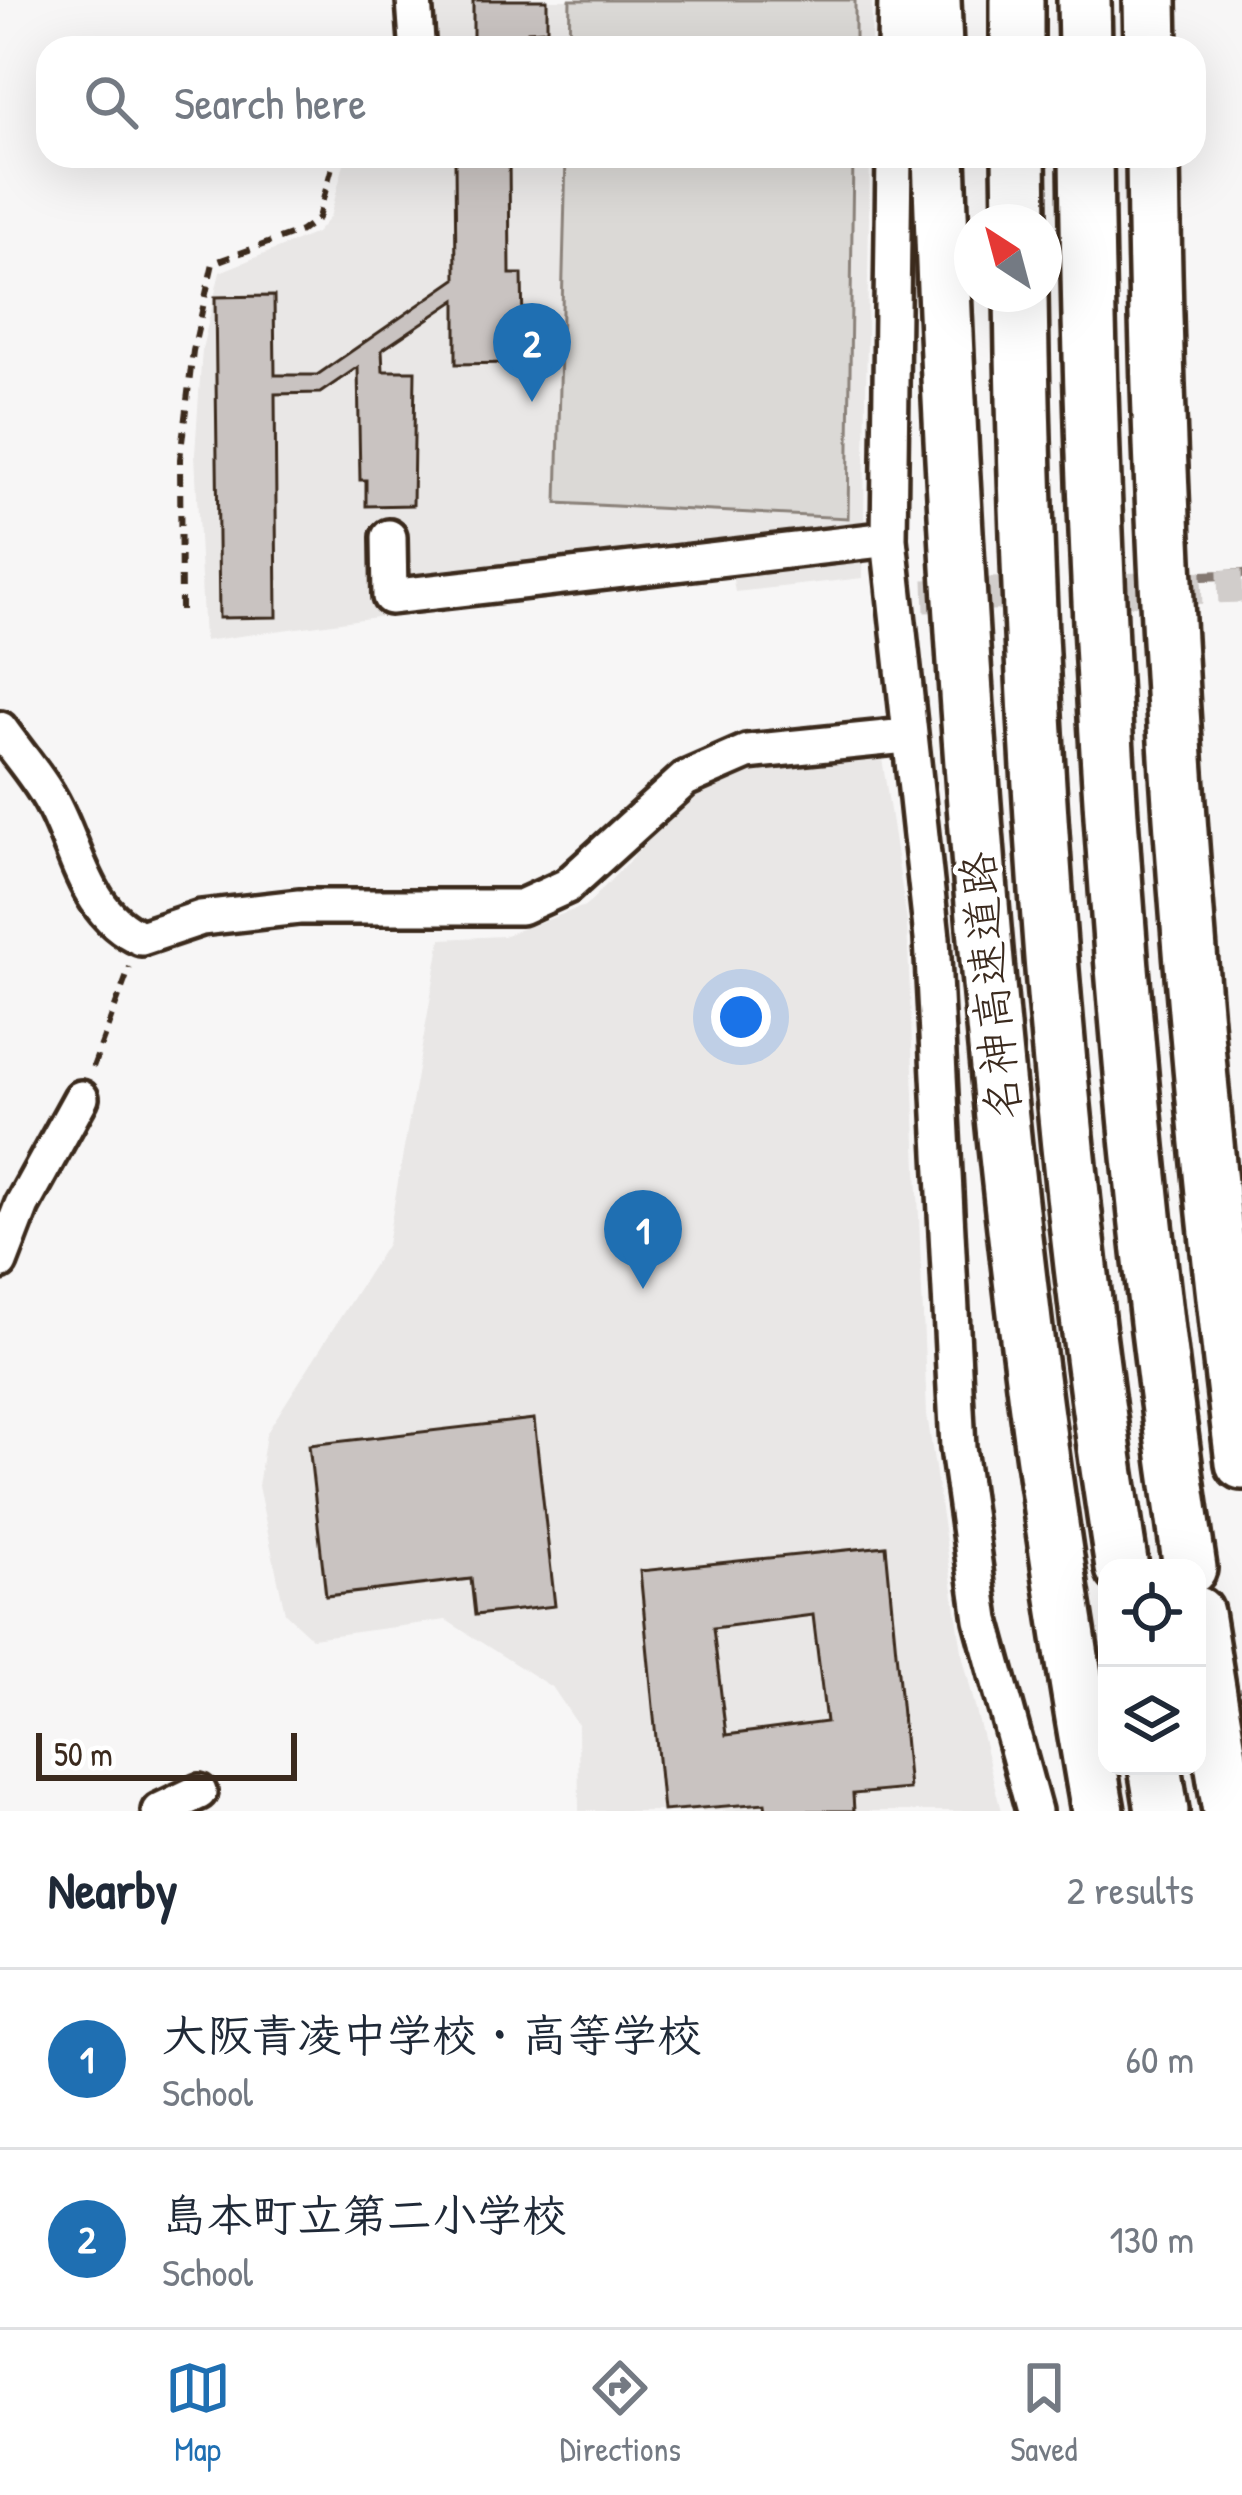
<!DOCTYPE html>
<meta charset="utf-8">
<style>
:root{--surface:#fff;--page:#f2f2f3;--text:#1f2937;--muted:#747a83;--line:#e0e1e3;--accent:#1f6fb2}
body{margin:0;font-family:"Patrick Hand","Klee One",sans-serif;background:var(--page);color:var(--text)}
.controls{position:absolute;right:36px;bottom:36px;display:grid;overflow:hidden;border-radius:24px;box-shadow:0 12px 48px #0002}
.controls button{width:108px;height:108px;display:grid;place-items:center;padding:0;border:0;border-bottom:3px solid var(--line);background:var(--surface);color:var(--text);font:60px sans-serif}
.compass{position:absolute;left:954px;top:204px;width:108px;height:108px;border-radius:50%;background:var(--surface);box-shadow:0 12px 48px #0002;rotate:324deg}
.scale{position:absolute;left:36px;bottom:30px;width:261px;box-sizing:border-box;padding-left:12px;border:6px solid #3b2a1e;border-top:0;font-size:33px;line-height:42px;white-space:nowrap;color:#3b2a1e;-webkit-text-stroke:9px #fff;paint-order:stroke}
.you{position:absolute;left:741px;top:1017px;width:42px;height:42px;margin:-30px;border:9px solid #fff;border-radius:50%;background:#1a73e8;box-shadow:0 0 0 18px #1a73e833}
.badge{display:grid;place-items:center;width:78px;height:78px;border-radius:50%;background:var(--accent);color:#fff;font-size:39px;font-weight:700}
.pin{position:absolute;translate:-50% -99px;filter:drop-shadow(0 3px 6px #0008)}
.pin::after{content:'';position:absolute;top:63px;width:42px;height:36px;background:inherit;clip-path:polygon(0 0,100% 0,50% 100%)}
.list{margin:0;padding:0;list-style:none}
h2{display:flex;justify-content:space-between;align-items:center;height:156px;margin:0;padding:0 48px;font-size:51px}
h2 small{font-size:39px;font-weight:400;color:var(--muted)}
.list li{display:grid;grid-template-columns:78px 1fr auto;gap:36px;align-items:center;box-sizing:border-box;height:180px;padding:0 48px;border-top:3px solid var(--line)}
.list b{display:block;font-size:45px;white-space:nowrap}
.list p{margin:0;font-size:39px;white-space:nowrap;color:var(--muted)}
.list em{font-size:39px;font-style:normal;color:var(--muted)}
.icon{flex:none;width:66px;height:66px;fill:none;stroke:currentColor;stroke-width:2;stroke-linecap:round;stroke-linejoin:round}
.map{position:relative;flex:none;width:1242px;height:1811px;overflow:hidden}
.search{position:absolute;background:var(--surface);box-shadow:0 12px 48px #0002;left:36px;right:36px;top:36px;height:132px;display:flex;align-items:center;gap:30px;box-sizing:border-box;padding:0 42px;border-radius:36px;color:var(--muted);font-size:45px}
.sheet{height:516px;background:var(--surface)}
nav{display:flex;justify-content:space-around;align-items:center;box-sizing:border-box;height:168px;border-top:3px solid var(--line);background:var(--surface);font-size:33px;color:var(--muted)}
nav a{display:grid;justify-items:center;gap:6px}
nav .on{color:var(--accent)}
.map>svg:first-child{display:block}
.built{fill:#e9e7e6}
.green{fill:#dbd9d6;stroke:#8b827a;stroke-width:3}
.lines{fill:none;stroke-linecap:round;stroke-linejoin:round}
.stream{stroke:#847972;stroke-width:10}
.building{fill:#c9c3c1;stroke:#3b2a1e;stroke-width:3;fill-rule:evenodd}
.minor-tunnel{stroke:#d1cdcb;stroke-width:33;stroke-dasharray:33 16;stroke-linecap:butt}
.minor-casing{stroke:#3b2a1e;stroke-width:42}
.highway-casing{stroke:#3b2a1e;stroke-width:60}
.path{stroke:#3b2a1e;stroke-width:6;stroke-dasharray:12 9;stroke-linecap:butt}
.minor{stroke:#fff;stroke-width:33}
.highway{stroke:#fff;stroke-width:51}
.labels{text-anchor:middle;stroke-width:10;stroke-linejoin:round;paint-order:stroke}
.street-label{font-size:45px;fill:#3b2a1e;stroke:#fff}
</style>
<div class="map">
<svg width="1242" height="1811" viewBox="0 0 1242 1811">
<rect width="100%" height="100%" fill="#f7f6f6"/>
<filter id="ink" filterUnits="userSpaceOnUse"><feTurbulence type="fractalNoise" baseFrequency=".00833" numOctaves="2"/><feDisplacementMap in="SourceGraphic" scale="24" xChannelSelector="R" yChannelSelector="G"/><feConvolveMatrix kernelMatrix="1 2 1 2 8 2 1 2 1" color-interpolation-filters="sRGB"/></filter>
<g filter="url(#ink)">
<path class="built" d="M431,0h441l-1,48h-438z
M346,156h524l-7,422 -128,14 -4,-24 -527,73 -9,-187 7,-105 18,-77 96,-39 14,-16z
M882,758l25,164 20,492 36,244 38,153h-422l-1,-86 -25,-37 -107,-68 -134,18 -27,-25 -27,-127 8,-52 121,-190 54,-305 62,-3 84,-31 104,-109 53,-24z"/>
<path class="green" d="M570,0h285v48h-286z
M566,156h287l-5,362 -291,-15z"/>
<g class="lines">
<path class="stream" d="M1203,576l39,-2"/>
</g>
<path class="building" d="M473,0h74v30l-19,1v17l-55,-3z
M455,156h54l1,118h12l1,53 -13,1v35l-54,1v-64l-74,50 1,21h32l-2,134 -47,1v-26h-6l-2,-113 -38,26 -45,1 2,223 -58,1 -4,-321 59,-1 1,79h42l139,-96z
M534,1419l21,187 -80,9 -4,-36 -145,17 -17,-151z
M886,1546l23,243 -56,5 1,17h-88l-1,-8 -102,8 -23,-240zM813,1615l13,107 -100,13 -13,-107z"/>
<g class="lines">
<path class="minor-tunnel" d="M924,596l318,-10"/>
<g class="minor-casing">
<path id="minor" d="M414,0l3,41
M895,48l1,-48
M894,156l-5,383 43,399 26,510 24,172 52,191
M389,537l1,60 499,-58
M0,729c16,23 36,45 50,70 28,49 34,115 91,139l60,-20 98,-11h222l46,-21 118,-107 62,-27 159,-16
M0,1262l22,-57 59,-107
M159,1811l40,-19"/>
</g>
<g class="highway-casing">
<path id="highway" d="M934,0l2,48
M1017,0v48
M1084,0l1,48
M1150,0l1,48
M939,156c19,554 62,1109 159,1655
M1019,156l1,66
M1086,156c6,470 34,947 104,1412
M1153,156c5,437 36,873 89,1307
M1021,294c6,424 35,855 101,1274
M1197,1613l32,198
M1155,1766l7,45"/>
</g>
<path class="path" d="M181,610l-1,-151 13,-108 20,-88 88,-32 17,-13 17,-62
M93,1067l37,-100"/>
<use href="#minor" class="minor"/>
<use href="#highway" class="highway"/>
</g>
</g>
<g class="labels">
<g class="street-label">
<text transform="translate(990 986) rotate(-96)" y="16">名神高速道路</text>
</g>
</g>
</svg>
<div class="controls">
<button><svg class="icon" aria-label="locate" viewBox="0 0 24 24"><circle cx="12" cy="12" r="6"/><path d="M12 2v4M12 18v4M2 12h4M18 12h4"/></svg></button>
<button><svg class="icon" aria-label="layers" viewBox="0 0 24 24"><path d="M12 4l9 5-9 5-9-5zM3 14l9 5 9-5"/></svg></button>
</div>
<svg class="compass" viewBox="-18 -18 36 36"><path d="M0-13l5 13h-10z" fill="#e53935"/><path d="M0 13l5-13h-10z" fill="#747a83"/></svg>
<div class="scale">50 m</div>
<div class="you"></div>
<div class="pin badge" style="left:643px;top:1289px">1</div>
<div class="pin badge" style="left:532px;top:402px">2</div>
<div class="search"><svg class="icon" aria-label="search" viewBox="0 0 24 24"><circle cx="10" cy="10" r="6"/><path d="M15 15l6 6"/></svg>Search here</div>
</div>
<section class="sheet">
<h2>Nearby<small>2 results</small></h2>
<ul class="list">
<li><span class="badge">1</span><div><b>大阪青凌中学校・高等学校</b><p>School</p></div><em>60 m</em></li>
<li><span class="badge">2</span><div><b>島本町立第二小学校</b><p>School</p></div><em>130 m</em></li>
</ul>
</section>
<nav>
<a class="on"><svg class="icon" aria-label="map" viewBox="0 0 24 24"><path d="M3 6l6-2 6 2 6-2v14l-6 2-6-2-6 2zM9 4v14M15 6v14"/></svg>Map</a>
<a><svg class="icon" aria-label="directions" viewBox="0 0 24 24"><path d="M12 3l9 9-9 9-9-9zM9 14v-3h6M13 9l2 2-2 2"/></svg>Directions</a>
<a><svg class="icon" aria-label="saved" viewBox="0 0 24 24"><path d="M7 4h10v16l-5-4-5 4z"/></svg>Saved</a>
</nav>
